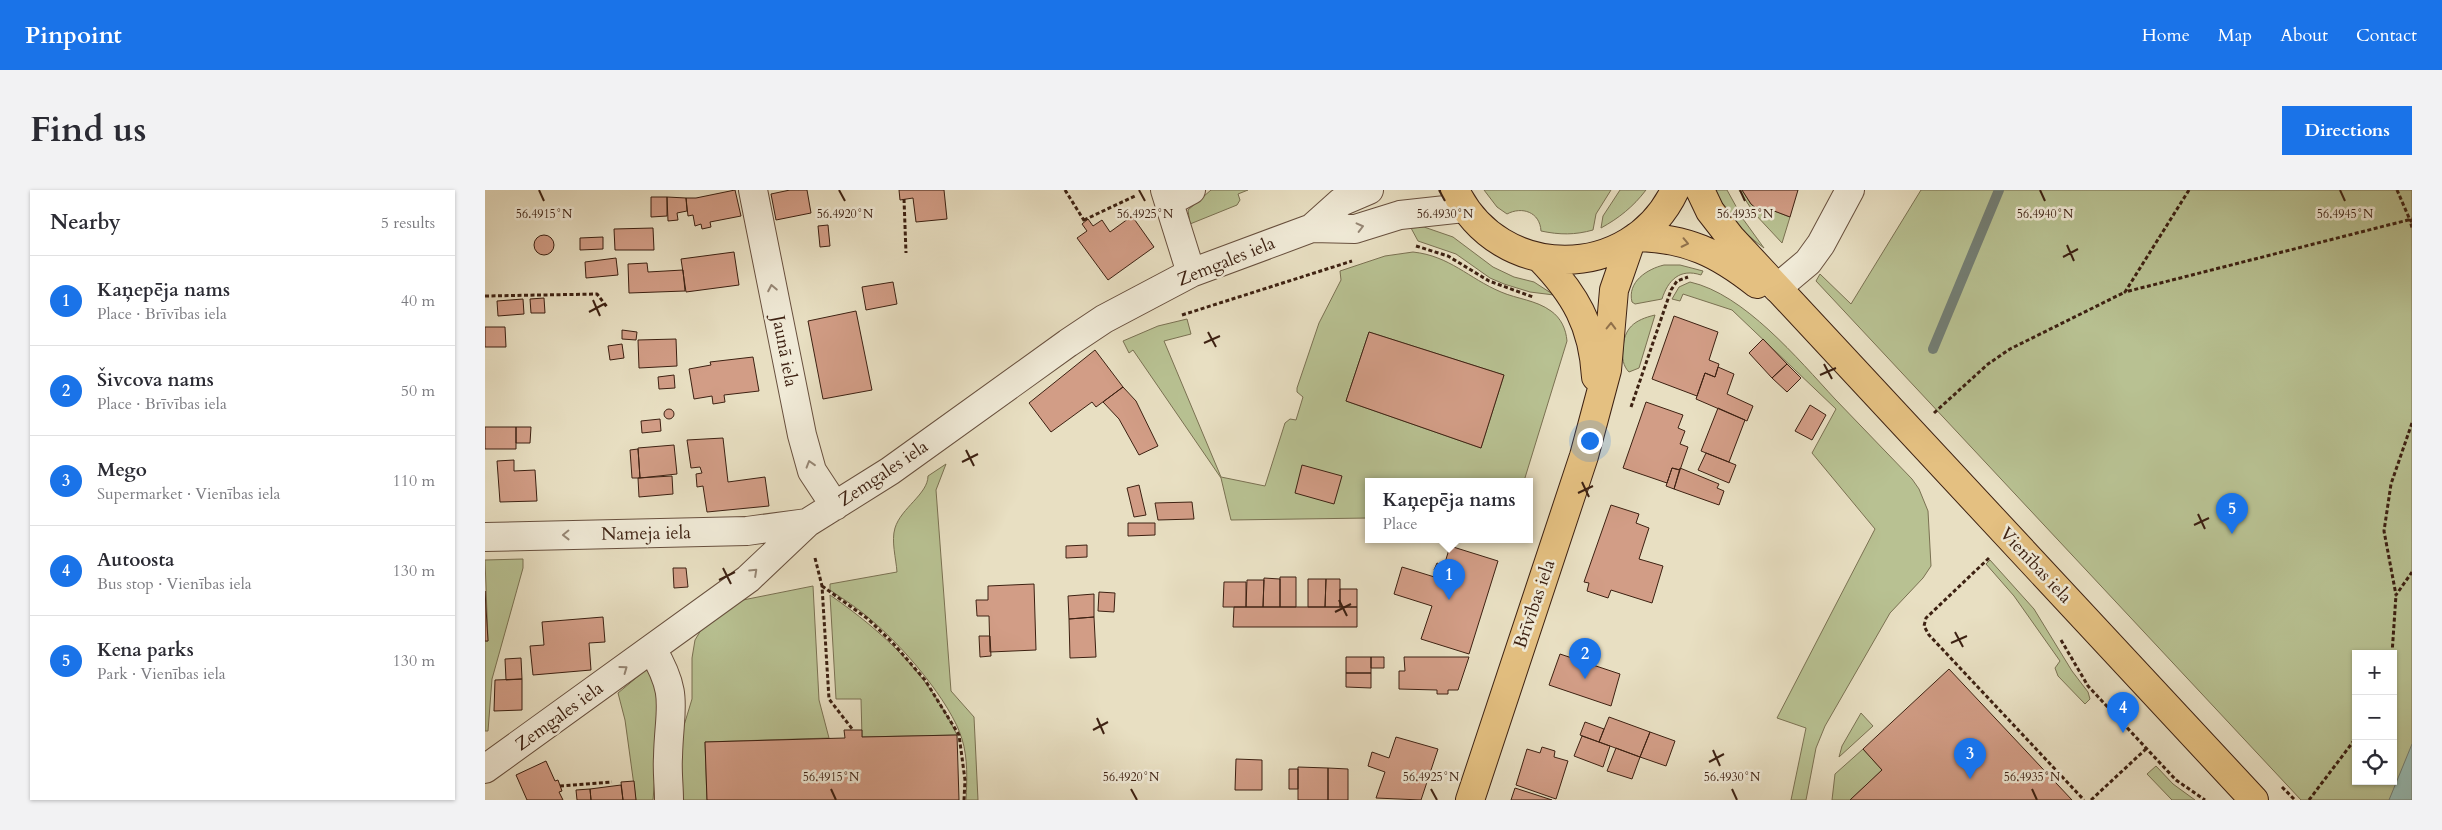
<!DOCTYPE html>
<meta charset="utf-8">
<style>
:root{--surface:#fff;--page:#f2f2f3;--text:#2b2b33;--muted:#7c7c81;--line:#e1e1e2;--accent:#1a73e8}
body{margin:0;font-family:Cardo,serif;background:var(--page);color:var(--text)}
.controls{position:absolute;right:15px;bottom:15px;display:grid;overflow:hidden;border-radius:0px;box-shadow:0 1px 4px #0004}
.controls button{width:45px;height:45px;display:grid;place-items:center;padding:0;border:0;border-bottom:1px solid var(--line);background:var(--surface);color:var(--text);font:25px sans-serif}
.you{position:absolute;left:1104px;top:250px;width:18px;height:18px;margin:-12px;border:4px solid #fff;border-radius:50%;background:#1a73e8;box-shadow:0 0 0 8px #1a73e833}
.badge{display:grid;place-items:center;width:32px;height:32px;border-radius:50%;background:var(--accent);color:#fff;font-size:16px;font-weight:700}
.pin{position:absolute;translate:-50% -41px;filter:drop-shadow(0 1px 2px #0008)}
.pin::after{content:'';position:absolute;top:26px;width:18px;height:15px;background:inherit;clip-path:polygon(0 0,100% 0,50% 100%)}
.popup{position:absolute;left:880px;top:288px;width:168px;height:65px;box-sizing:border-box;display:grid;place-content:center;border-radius:0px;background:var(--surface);filter:drop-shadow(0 1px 4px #0005);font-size:16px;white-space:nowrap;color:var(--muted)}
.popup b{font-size:19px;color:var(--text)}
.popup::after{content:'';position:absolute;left:50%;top:100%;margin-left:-10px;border:10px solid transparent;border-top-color:var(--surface)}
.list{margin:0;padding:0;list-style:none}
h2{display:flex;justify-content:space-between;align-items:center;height:65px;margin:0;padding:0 20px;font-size:21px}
h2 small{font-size:16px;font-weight:400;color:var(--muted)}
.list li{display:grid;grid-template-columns:32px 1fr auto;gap:15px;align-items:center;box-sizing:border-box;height:90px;padding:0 20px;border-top:1px solid var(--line)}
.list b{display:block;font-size:19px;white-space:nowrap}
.list p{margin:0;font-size:16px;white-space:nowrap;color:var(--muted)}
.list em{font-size:16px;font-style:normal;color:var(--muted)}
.icon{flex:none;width:28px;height:28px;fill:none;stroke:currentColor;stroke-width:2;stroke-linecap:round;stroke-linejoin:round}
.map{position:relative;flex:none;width:1927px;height:610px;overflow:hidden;border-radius:0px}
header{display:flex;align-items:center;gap:30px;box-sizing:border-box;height:70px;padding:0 25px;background:var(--accent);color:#fff}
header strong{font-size:24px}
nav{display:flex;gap:28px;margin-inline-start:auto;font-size:18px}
.intro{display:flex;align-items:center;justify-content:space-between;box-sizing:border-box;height:120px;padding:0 30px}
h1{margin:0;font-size:35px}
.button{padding:12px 22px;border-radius:0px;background:var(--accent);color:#fff;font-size:18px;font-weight:700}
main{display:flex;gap:30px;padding:0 30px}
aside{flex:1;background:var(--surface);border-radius:0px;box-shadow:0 1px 4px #0004}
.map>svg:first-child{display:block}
.green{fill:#b8c192;stroke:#7a7152;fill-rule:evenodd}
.water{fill:#97bcb5;stroke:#737e74}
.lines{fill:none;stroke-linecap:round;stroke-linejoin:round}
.stream{stroke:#737e74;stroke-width:10}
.building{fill:#d29d86;stroke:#3d2112}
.minor-casing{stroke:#68503e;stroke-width:30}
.major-casing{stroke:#3d2112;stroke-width:30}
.path{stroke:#3d2112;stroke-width:3;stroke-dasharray:4 2.5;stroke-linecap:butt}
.minor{stroke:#f0ead7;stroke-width:28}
.major{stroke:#e4c081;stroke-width:28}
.oneway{stroke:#968674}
.oneway2{stroke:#90704a}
.ticks{fill:none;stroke:#3d2112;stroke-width:2}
.labels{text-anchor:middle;stroke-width:5;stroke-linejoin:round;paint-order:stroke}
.street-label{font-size:18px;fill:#3d2112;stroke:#f0ead7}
.ticks-label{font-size:12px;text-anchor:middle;fill:#3d2112;stroke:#f0ead7;stroke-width:5;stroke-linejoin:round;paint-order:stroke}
</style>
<header>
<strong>Pinpoint</strong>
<nav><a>Home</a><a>Map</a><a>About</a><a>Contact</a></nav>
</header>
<div class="intro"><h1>Find us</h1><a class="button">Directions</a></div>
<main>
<aside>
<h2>Nearby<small>5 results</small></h2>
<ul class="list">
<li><span class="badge">1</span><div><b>Kaņepēja nams</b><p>Place · Brīvības iela</p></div><em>40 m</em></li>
<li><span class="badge">2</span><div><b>Šivcova nams</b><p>Place · Brīvības iela</p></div><em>50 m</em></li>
<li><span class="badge">3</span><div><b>Mego</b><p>Supermarket · Vienības iela</p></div><em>110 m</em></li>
<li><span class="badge">4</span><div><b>Autoosta</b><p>Bus stop · Vienības iela</p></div><em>130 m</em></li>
<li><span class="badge">5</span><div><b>Kena parks</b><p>Park · Vienības iela</p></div><em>130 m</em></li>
</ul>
</aside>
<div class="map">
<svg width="1927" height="610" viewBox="0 0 1927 610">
<rect width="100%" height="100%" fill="#e8dfc2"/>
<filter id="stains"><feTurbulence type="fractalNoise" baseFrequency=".004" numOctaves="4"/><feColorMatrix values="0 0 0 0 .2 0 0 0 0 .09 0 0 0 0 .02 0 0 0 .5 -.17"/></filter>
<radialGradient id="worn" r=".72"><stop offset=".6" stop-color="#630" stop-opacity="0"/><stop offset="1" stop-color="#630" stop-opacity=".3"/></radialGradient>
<path class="green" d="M726,0h37l-10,4 2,6 -3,5 -47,19 -2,-14z
M999,0h127l-15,24 -3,16c-18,5 -33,5 -52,1 -1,-19 -19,-25 -34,-17l-10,-7z
M1135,0h26c-13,17 -27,28 -45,38l2,-12z
M1230,0h12l16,29 21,29c-22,-16 -37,-33 -49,-58z
M1254,0h3l9,14 13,11h2l3,-6 21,8 -8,26 -28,-30z
M1436,0h491v610h-111l-485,-519 4,-7 31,30zM1871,464h37v127h-37z
M939,37l29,10 40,30 21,10 20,5 20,13 -24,-3 -26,-8 -14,-6 -34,-24 -38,-13 -7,-13z
M928,62c37,4 55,26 88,40 16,7 35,8 50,19 10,7 15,18 16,30l-43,140h-155v37l-138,2 -10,-42 -88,-128 -4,3 -6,-12 35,-15 29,-7 4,15 -27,7 57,136 44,9 20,-63 5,-4 6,1 7,-23 -6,-5v-4l22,-65 22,-43 -1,-9 45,-15zM884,142l135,43 -23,73 -135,-47z
M1179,75h16l23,6 -2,4c-21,-7 -33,5 -39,24l-27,5 -3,-2c-5,-20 15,-33 32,-37z
M1205,92c54,12 108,77 145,117 26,27 51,53 77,80l7,10 9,22 3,55 -8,12 -33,35 -65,113 -9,22 -10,52h-15l15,-72 -29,-10 98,-189 -63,-76 24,-44 -104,-99 -49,-16 -3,7 -8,-2 7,-12z
M1170,125l-16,53 -10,4c-6,-6 -7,-14 -6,-23 1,-21 11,-29 32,-34z
M461,274l-10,26 15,201 23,26 4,83h-12c1,-19 2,-42 -4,-61 -11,-37 -61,-95 -92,-120 -12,-11 -27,-20 -40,-29v-6l67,-12c-1,-14 -6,-31 -2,-44 6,-20 33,-34 33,-52z
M38,369v9l-31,111 -4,52h-3v-90h3l-3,-81z
M1505,370l44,49 38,62 16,21 2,7 -5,5 -27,-28 -3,-8 5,-7 -46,-65 -28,-32z
M328,396l6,114 10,38 -124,4 2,58h-26l-3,-26 4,-42 10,-33v-41l3,-18 9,-15 29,-23z
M345,405c55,38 98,79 127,140l-95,2 -1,-38h-25z
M163,478l15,12 -10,120h-17l-11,-80 -7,-27z
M1376,523l12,13 -34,31 3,-11z
M1378,559l19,21 -32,30h-18l3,-26z
M1671,576l17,18 22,16h-23l-25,-26z"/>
<path class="water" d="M1927,554v56h-23z"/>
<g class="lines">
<path class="stream" d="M1448,159l66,-159"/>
</g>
<path class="building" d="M250,0l6,26 -31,6 1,5 -9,2 -1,-5 -6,2 -2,-11 -5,1 -2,-18h10z
M305,0h17l4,23 -35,7 -5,-26z
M414,0h45l3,29 -31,3 -3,-24 -13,2z
M1257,0h56l-8,27 -21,-8 -3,6h-2l-13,-11z
M166,7h16v19l-16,1z
M182,7l19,1 1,13 -10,2 1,7 -10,1z
M647,26l22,31 -46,33 -31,-42 10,-7 -5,-7 6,-5 5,7 9,-6 8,12z
M343,35l2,21 -10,1 -2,-21z
M168,38l1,22h-39l-1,-21z
M49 55a10 10 0 1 1 20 0a10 10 0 1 1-20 0Z
M118,47v12l-23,1v-12z
M249,62l5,33 -53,7 -5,-33z
M131,68l2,17 -32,3 -1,-16z
M162,73l1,9 35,-2 2,21 -56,2 -1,-29z
M408,92l4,22 -31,6 -4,-23z
M59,108l1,15h-14l-1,-14z
M38,109l1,15 -26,2 -1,-15z
M371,121l16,79 -49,9 -15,-78z
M1189,126l44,16 -9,28 10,4 -4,13 -10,-4 -8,23 -45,-17z
M0,137h20l1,20h-21z
M137,140l15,2 -1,8 -14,-1z
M884,142l135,43 -23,73 -135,-47z
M191,149l1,27 -38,2 -1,-28z
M1278,149l24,25 -15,14 -23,-25z
M137,154l2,14 -14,2 -2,-14z
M610,160l28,37 -27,20 -4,-5 -41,30 -22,-29z
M268,167l6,34 -35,4 1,7 -12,2 -1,-8 -18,3 -5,-30 22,-4 -1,-3z
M1302,174l14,14 -14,14 -15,-14z
M1233,177l16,7 -7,20 26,12 -6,15 -51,-22 9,-26 10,4z
M189,185l1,13 -16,1 -1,-12z
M638,197l13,14 22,45 -19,9 -20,-36 -16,-17z
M1161,212l37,13 -5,13 7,3 -5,13 8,3 -8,23 -8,-2 -5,15 -44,-15z
M1325,215l16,10 -14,25 -17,-9z
M1233,218l27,12 -16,42 -28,-11z
M179 224a5 5 0 1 1 10 0a5 5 0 1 1-10 0Z
M175,229l1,12 -19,2 -1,-12z
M0,237h31v22h-31z
M31,237h15l-1,16h-14z
M238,248l5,44 37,-5 4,29 -62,6 -4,-26 -6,1 -1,-13 6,-1 -2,-6 -9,1 -4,-28z
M189,255l3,29 -37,4 -2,-30z
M153,259l2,29h-8l-2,-28z
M1221,263l30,12 -7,18 -31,-13z
M29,270v11l21,-1 2,31 -37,1 -3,-41z
M817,275l40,11 -8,28 -39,-11z
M1187,278l8,2 -6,19 -8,-3z
M1195,278l39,16 -2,4 7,3 -5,14 -45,-16z
M187,286l1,18 -34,3 -1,-19z
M654,295l7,30 -12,2 -7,-29z
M707,312l2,17 -36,1 -3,-17z
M1126,315l28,9 -3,9 13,5 -10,31 24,7 -11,37 -41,-13 -3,8 -21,-7 2,-8 -5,-1z
M643,333h27v12l-27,1z
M602,355v12l-21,1v-12z
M965,356l48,15 -29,93 -48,-15 11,-33 -38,-12 8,-27 39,12 1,-6 -8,-3 3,-7 7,3z
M188,378h13l2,19 -14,1z
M795,387h16v30h-16z
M779,388l16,1v28h-17z
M823,389h18l-1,28h-17z
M841,389h14v28h-15z
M762,390h17l-1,27h-17z
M739,392h22v25h-23z
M549,394l2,66 -46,2 -1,-36h-12l-1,-16h12v-14z
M855,399h17v18h-17z
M0,401l3,50h-3z
M614,402l16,1 -1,19 -16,-1z
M609,404v23l-25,2 -1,-23z
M749,417h123v20h-124z
M118,427l2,25 -16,1 2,27 -58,5 -3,-29 14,-1 -2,-23z
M609,427l2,40 -26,1 -1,-39z
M494,446h11l1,20 -11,1z
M1075,464l60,20 -9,32 -62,-21z
M861,467h25v16h-25z
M886,467h13v11h-13z
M919,467h65l-11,33h-10v4h-11v-4l-38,-1v-18h6z
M36,468l1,21 -16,1 -1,-21z
M1464,479l123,131h-222l32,-30 -19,-21z
M861,483h25v15l-25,-1z
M37,489v31l-28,1 1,-31z
M1124,527l41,15 -10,25 -41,-15z
M1100,532l19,7 -5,13 -19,-7z
M359,540h18v7l95,-2 2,65h-252l-2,-58 140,-4z
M1165,542l25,9 -9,25 -26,-9z
M1097,546l28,10 -7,21 -29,-11z
M911,547l42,12 -17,51 -45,-2 9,-26 -17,-6 4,-14 17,6z
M1057,557l13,4 -1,6 14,4 -12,38 -40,-14 11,-36 13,4z
M1131,558l24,9 -8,22 -25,-8z
M751,569l26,1v30h-27z
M61,571l9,20 3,-1 4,11 -3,1 4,8h-36l-11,-25z
M813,577l30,1v32h-30z
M843,578l20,1v31h-20z
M804,579h9v20h-9z
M149,591l2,19h-13l-2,-18z
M136,595l2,15h-32l-1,-11z
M1030,598l37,12h-41z
M105,599l1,11h-14l-1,-10z"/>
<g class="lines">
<g class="minor-casing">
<path id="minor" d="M268,0l49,245 10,36 23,35
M680,0l26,83
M684,12l22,-12
M827,38l29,-26 28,-12
M1292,98l31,-26 13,-18 29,-54
M0,347l262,-6 60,-8
M167,459c28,47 17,58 16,108 -1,14 1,29 1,43
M0,579l263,-190 59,-56 83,-52 178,-128 36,-24 87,-46 121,-45 43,1 45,-14 64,-7"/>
</g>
<g class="major-casing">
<path id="major" d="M970,0c44,93 176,93 220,0
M1215,0l10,21 21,27 523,562
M1151,47c51,1 82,16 121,47
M1055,68c35,36 53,67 56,119
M985,610l114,-344 23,-86 7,-80 17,-49"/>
</g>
<path class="path" d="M580,0l20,32
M1704,0l-64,102 287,-73
M1912,0l13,30
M419,9l2,54
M599,30l51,-24
M1927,32l-2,-2 2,8
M931,56l32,10 41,25 44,16
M0,106l112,-2 10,13
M697,125l170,-54
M1146,217l40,-117 6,-9 11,-4
M1449,223l54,-49 22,-15 115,-57
M1927,233l-21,61 -7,47 12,64 16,-23
M330,368l7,28 7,113 24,31
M1504,368l-63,60 -2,8 5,9 155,165
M337,396l46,33 24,23 33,38 34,55 6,45 -1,20
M1576,450l27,46 88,94 29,20
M1907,464l4,-59
M75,596l52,-4
M1797,597l13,13
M1606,610l56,-52
M1824,610l47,-62"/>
<use href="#minor" class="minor"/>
<use href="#major" class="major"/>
</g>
<defs><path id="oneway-chevron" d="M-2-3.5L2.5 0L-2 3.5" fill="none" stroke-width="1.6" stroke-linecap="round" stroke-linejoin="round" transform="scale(1.25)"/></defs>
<g class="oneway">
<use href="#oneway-chevron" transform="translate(875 37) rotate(-14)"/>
<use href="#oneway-chevron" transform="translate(287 98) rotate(-101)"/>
<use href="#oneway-chevron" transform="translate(325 274) rotate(-107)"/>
<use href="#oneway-chevron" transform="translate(81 345) rotate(179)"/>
<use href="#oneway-chevron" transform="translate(269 382) rotate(-43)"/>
<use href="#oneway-chevron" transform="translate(139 479) rotate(-36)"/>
</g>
<g class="oneway2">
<use href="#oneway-chevron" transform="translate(1200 53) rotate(12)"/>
<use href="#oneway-chevron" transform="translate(1126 136) rotate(-89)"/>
</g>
<path class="ticks" d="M54,0l5,11M354,0l6,11M654,0l6,11M954,0l6,11M1255,0l5,11M1555,0l5,11M1855,0l5,11M1582,55l7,16M1578,67l15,-8M108,110l7,16M104,122l15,-8M723,142l8,15M719,153l16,-7M1339,174l8,15M1335,185l16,-7M481,260l8,16M477,272l16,-8M1097,292l7,15M1093,303l15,-7M1713,324l7,15M1709,335l15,-7M238,378l8,16M234,390l16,-8M854,410l8,16M850,422l16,-8M1470,442l8,15M1466,453l16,-7M612,528l7,16M608,540l15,-8M1228,560l7,16M1224,572l15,-8M346,599l5,11M646,599l6,11M946,599l6,11M1247,599l5,11M1547,599l5,11"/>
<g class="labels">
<g class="street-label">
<text transform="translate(741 71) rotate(-22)" y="6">Zemgales iela</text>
<text transform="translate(300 161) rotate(79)" y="6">Jaunā iela</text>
<text transform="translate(398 283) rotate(-34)" y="6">Zemgales iela</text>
<text transform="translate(161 343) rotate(-1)" y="6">Nameja iela</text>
<text transform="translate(1551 375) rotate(47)" y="6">Vienības iela</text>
<text transform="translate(1049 414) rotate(-71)" y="6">Brīvības iela</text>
<text transform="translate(74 526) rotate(-36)" y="6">Zemgales iela</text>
</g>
</g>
<g class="ticks-label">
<text x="360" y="28">56.4920°N</text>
<text x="59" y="28">56.4915°N</text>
<text x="660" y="28">56.4925°N</text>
<text x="960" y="28">56.4930°N</text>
<text x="1260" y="28">56.4935°N</text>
<text x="1560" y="28">56.4940°N</text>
<text x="1860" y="28">56.4945°N</text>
<text x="346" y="591">56.4915°N</text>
<text x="646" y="591">56.4920°N</text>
<text x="946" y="591">56.4925°N</text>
<text x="1247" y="591">56.4930°N</text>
<text x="1547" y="591">56.4935°N</text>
</g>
<rect width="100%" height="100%" filter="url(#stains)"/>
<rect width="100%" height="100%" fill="url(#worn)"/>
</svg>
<div class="controls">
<button>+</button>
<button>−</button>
<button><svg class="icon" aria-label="locate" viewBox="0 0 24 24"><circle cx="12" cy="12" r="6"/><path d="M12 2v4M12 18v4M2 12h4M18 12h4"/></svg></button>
</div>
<div class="you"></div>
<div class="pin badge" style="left:964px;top:410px">1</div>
<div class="popup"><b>Kaņepēja nams</b>Place</div>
<div class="pin badge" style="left:1100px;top:489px">2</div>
<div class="pin badge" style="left:1485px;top:589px">3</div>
<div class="pin badge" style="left:1638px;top:543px">4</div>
<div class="pin badge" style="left:1747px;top:344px">5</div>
</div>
</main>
